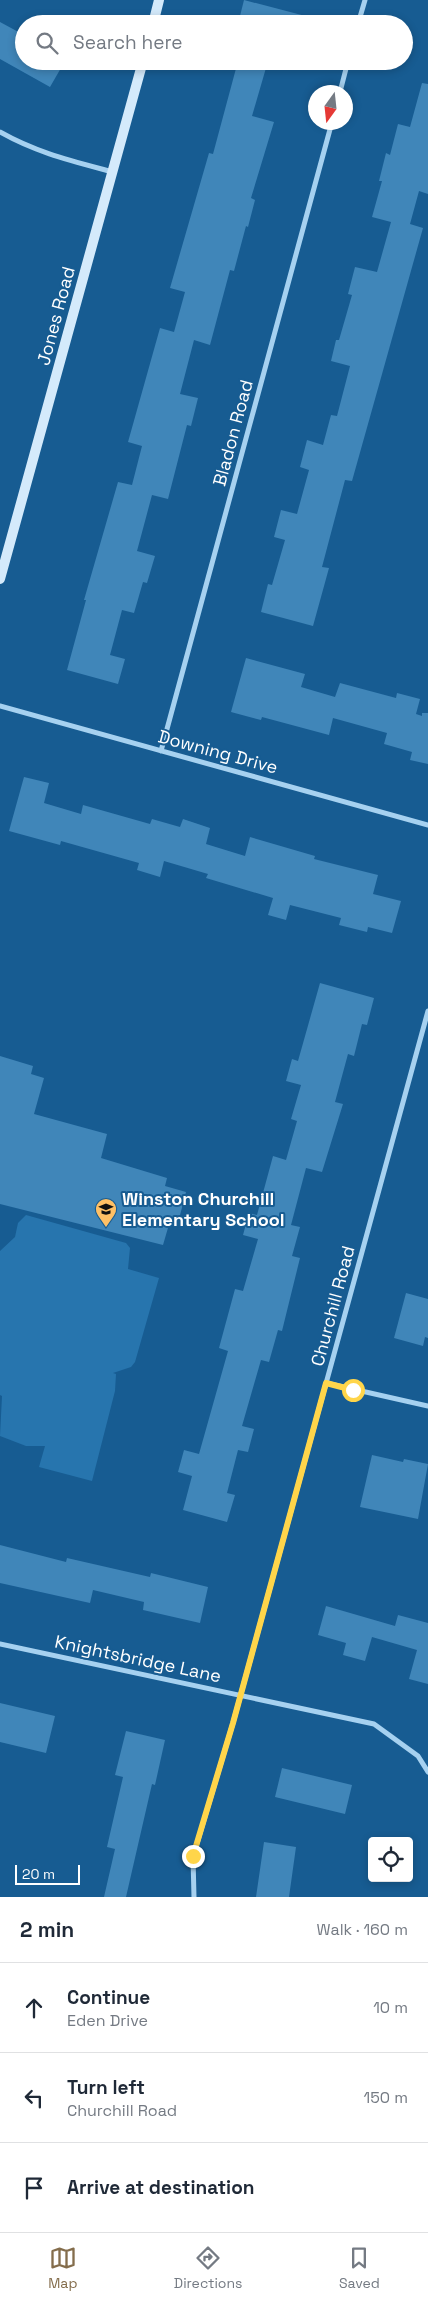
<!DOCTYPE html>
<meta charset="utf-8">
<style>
:root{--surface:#fff;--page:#f2f2f3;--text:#1f2937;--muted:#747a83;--line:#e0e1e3;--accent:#846d4c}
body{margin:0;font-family:"Space Grotesk",sans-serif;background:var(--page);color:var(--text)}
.controls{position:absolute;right:15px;bottom:15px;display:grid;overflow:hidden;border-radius:5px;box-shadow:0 2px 8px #0003}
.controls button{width:45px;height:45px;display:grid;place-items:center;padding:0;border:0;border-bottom:1px solid var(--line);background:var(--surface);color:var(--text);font:25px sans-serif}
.compass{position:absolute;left:308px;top:85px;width:45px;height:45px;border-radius:50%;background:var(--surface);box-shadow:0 2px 8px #0003;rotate:195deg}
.scale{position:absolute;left:15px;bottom:12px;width:65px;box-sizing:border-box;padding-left:5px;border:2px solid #fff;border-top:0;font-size:14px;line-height:18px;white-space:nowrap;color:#fff;-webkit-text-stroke:4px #175c92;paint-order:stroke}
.stop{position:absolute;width:15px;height:15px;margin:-11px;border:4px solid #ffd54a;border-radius:50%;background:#fff}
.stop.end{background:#ffd54a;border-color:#fff;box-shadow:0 1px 5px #0008}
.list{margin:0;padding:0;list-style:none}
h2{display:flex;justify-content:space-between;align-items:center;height:65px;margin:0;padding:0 20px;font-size:21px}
h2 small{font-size:16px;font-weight:400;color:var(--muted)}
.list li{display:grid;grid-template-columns:32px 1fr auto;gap:15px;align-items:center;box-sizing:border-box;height:90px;padding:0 20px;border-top:1px solid var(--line)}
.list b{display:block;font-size:19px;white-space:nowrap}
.list p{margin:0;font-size:16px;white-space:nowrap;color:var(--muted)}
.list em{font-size:16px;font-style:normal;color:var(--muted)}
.icon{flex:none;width:28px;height:28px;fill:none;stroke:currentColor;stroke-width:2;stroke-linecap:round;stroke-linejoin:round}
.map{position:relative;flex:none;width:428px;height:1897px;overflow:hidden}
.search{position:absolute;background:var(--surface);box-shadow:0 2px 8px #0003;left:15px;right:15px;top:15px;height:55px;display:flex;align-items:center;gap:12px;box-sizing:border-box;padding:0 18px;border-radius:28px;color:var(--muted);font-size:19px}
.sheet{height:335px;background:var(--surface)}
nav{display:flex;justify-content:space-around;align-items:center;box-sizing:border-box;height:70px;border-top:1px solid var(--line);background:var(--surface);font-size:14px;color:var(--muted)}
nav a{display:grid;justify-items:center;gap:2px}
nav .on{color:var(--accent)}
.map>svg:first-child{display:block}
.green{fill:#2775ae}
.building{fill:#4086b9}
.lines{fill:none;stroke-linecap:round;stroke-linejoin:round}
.street{stroke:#a6d1f0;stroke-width:5}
.secondary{stroke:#d4eafb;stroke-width:10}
.route{stroke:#ffd54a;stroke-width:6}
.labels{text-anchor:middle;stroke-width:4;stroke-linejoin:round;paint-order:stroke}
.street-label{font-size:18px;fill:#fff;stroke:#175c92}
.poi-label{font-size:18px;font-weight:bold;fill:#fff;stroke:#175c92;text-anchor:start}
</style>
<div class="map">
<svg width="428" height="1897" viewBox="0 0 428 1897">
<rect width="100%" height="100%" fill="#175c92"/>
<path class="green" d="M26,1215l100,28 4,5 -2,21 31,9 -24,84 -4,5 -18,6 3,1 -1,17 -23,90 -53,-14 6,-21h-19l-26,-10 2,-40 -2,-1v-144l15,-14 3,-14z"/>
<path class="building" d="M244,0l69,18 -1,6h-74z
M0,22l24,13v26h41l-15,26 -50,-28z
M238,61h30l-16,55 22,6 -23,76 4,2 -7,27 -2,-1 -12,45 -4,-1 -20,75 -16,-5 -14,54 18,4 -7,28 -4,-1 -19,74 -16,-4 -15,56 18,5 -8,27 -4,-1 -9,31 -12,-3 -12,45 15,4 -7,25 -51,-14 19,-70h-2l34,-118 14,3 10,-39 -14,-4 32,-114 14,4 11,-40 -15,-4 39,-135 4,1z
M422,83l6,1v110l-9,-3 -9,33 13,4 -71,253 -7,-1 -23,87 7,1 -16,58 -52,-14 7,-28 4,1 13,-45 -11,-3 7,-27 16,4 12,-44 -9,-3 7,-27 16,5 8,-30 6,1 13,-50 -19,-5 5,-21h3l13,-45 -4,-1 7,-27 22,5 14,-50 -19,-5 10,-36h-3l7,-28 4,2 8,-31 12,3z
M246,658l59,16 -4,13 34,10 5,-14 56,15 1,-5 23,6 -4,15 6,2v-3h6v51l-18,-4 2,-8 -28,-8 3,-11 -54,-15 -4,17 -67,-18 -1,3 -30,-8z
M24,777l25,6 -5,20 37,11 2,-9 67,19 2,-5 28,8 3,-8 27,9 -4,16 39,12 5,-19 65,19 -1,3 64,16 -5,19 28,7 -9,32 -24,-6 -1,5 -28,-7 2,-7 -51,-13 -4,15 -18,-5 5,-17 -67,-20 2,-4 -44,-13 -4,16 -23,-7 2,-7 -78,-22 -1,4 -51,-14z
M320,983l54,15 -7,27 -5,-1 -8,32 -6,-2 -13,48 8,2 -21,68 -16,-4 -15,57 9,2 -8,29 8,2 -18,73 -4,-1 -9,32 -8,-2 -19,66 12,3 -6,23 -10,-2 -11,43 8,2 -8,27 -44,-12 9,-34 -14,-4 6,-22 15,4 29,-103 -9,-3 16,-59 8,2 15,-52 -15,-4 6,-22 8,2 16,-59 13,4 11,-39 -6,-2 10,-34 -15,-4 6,-22 6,2z
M0,1056l33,10 -2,8 13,4 -10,36 73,20 -6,24 66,20 -2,8 21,6 -8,31 -8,-2 -7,24 -163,-41z
M406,1293l22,6v39l-3,-1 -2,9 -29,-8z
M372,1455l31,7 1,-3 24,5 -10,55 -58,-12z
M0,1545l66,17 1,-4 83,19 1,-4 57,14 -8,36 -57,-13 1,-8 -51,-12 -3,13 -90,-20z
M326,1606l69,20 3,-11 30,8v61l-19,-5 8,-29 -45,-13 -7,24 -22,-6 3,-12 -28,-8z
M0,1703l55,13 -9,37 -46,-11z
M126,1731l39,9 -10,45 -3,-1 -26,113h-22l11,-48 -8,-2 16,-70 -8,-2z
M282,1768l70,17 -7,29 -70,-17z
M264,1842l32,5 -7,50h-33z"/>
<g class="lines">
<path class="street" d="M358,24l7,-24
M340,92l8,-31
M0,132c37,21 72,29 113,40
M0,706l428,119
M161,751l171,-629
M326,1383l102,23
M0,1644l374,80 44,32 10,16
M194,1897l-1,-40 40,-134 195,-712"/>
<path class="secondary" d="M153,24l6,-24
M0,579l143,-518"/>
</g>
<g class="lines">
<path class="route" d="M193,1856l40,-133 93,-340 27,7"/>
</g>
<defs>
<g id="school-pin" transform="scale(1.125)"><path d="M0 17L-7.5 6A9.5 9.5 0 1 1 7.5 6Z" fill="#ffc065" stroke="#175c92"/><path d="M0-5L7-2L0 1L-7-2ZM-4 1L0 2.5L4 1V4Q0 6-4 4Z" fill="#111"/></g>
</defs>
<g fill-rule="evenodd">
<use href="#school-pin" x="106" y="1209"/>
</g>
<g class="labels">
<g class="street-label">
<text transform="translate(56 316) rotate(-75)" y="6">Jones Road</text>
<text transform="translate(233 433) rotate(-75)" y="6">Bladon Road</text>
<text transform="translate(218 752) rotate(15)" y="6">Downing Drive</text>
<text transform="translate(333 1306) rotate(-75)" y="6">Churchill Road</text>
<text transform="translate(138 1659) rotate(12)" y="6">Knightsbridge Lane</text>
</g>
<g class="poi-label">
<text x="122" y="1205">Winston Churchill<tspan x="122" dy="21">Elementary School</tspan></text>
</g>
</g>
</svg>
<div class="controls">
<button><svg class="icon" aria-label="locate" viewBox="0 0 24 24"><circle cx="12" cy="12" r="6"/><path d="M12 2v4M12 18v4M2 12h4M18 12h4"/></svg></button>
</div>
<svg class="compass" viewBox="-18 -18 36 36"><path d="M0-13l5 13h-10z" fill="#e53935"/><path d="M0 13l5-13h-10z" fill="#747a83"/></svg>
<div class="scale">20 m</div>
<div class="stop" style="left:353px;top:1390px"></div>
<div class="stop end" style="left:193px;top:1856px"></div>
<div class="search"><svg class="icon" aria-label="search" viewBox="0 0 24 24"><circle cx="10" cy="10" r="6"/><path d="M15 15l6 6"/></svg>Search here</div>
</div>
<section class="sheet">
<h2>2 min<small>Walk · 160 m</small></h2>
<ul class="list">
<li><svg class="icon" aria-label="ahead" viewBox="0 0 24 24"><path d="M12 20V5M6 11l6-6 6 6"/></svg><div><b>Continue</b><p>Eden Drive</p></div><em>10 m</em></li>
<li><svg class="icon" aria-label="left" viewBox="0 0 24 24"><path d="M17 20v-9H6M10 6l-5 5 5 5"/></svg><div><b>Turn left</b><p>Churchill Road</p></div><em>150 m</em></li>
<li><svg class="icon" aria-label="arrive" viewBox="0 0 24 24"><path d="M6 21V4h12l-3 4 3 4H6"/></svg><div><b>Arrive at destination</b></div></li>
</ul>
</section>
<nav>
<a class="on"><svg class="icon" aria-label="map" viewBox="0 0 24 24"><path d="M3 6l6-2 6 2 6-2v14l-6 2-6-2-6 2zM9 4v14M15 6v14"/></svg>Map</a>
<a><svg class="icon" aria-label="directions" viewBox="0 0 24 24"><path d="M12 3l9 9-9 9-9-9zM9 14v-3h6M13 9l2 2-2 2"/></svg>Directions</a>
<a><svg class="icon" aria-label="saved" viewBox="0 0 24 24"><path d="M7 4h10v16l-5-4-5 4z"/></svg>Saved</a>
</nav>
